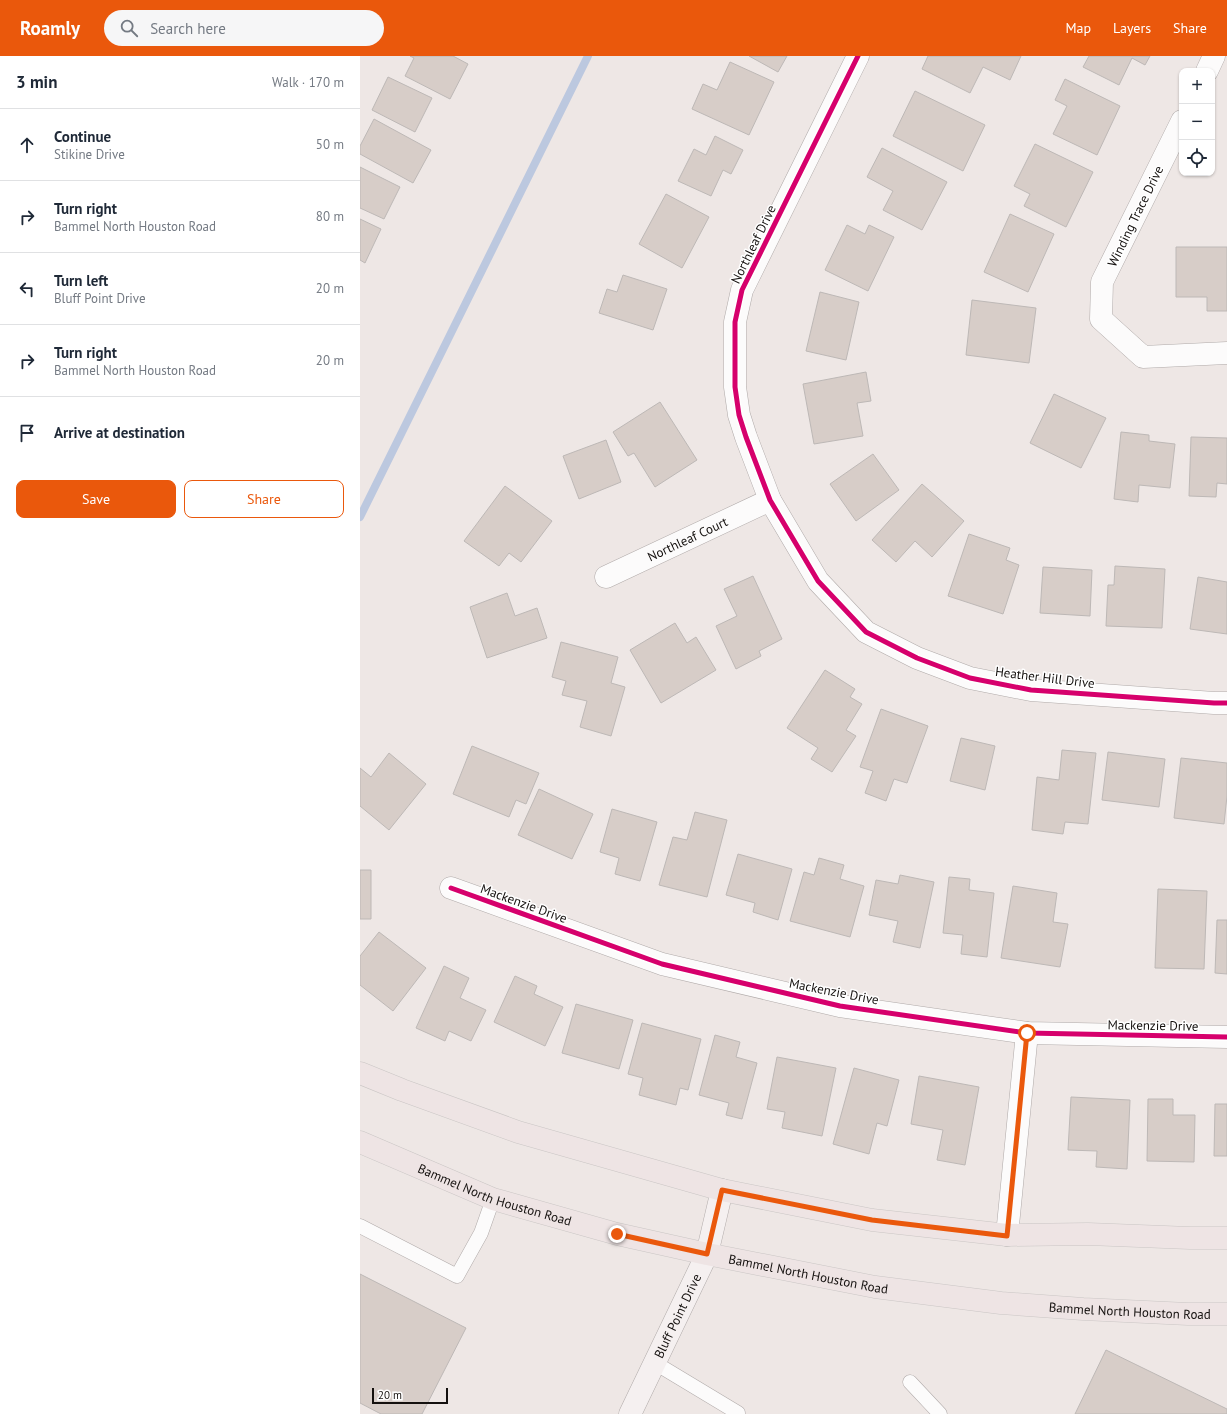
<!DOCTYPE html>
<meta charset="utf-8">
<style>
:root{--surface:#fff;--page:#f6f6f7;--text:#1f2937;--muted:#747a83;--line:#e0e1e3;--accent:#ea580c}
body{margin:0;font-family:"PT Sans",sans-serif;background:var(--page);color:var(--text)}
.controls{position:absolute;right:12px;top:12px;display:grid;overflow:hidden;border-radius:8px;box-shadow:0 1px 3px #0004}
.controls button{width:36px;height:36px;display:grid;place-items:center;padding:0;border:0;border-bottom:1px solid var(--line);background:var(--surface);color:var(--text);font:20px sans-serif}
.scale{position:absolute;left:12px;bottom:10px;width:76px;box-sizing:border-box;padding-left:4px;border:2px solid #14100e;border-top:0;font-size:11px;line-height:14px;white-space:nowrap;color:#14100e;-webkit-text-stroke:3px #fff;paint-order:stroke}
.stop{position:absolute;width:12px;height:12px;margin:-9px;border:3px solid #ea580c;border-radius:50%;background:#fff}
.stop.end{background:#ea580c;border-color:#fff;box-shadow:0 1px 4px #0008}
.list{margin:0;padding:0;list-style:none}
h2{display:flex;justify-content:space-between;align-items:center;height:52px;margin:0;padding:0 16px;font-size:17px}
h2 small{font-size:13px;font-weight:400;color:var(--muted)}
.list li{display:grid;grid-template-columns:26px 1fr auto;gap:12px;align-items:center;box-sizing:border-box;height:72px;padding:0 16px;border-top:1px solid var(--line)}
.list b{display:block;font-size:15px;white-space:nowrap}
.list p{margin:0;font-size:13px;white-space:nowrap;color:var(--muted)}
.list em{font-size:13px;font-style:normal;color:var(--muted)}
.actions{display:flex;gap:8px;padding:12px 16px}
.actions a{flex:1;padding:9px 0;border:1px solid var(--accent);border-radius:8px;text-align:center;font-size:14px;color:var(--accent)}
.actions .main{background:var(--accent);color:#fff}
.icon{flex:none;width:22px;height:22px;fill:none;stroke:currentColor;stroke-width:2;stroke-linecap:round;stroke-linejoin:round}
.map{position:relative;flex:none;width:867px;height:1358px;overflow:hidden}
header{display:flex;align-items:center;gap:24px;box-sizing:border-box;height:56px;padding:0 20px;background:var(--accent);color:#fff}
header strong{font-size:19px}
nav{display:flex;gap:22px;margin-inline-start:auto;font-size:14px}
.search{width:280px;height:36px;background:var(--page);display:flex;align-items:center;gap:10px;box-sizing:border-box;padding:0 14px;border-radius:22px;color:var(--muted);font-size:15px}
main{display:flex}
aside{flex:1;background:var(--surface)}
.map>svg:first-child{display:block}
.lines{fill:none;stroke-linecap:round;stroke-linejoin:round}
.stream{stroke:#bcc8df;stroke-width:8}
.building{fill:#d7cdc8;stroke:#bdb8b6}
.lane-casing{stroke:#b0aaa9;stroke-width:15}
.street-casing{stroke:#b0aaa9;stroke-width:23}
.secondary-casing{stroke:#b0aaa9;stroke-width:23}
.primary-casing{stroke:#cac6c5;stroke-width:23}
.lane{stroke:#fcfbfb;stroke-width:14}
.street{stroke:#fcfbfb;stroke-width:22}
.secondary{stroke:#f5f0f0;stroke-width:22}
.primary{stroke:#eee4e4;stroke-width:22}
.cycleway-casing{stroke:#fff;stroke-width:8}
.cycleway{stroke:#d6006c;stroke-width:5}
.route{stroke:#ea580c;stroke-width:5}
.labels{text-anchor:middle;stroke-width:3;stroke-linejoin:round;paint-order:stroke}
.street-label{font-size:13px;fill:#14100e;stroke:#fff}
</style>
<header>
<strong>Roamly</strong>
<div class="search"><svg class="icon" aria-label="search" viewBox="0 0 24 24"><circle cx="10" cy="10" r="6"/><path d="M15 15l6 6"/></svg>Search here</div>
<nav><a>Map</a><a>Layers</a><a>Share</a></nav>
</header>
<main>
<aside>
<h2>3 min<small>Walk · 170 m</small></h2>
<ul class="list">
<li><svg class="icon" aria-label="ahead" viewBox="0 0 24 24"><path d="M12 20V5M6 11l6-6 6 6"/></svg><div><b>Continue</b><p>Stikine Drive</p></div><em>50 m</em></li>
<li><svg class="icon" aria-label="right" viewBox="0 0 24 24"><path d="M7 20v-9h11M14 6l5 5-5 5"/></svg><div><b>Turn right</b><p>Bammel North Houston Road</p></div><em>80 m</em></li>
<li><svg class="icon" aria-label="left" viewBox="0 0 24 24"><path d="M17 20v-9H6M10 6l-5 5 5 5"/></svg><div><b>Turn left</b><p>Bluff Point Drive</p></div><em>20 m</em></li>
<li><svg class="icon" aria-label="right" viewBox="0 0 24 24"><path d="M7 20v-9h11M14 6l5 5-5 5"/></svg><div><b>Turn right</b><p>Bammel North Houston Road</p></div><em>20 m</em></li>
<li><svg class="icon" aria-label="arrive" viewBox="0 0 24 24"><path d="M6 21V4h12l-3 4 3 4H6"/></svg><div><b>Arrive at destination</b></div></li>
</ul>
<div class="actions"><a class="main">Save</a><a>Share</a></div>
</aside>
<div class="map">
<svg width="867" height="1358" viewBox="0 0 867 1358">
<rect width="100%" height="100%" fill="#eee7e5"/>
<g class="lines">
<path class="stream" d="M0,461l228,-461"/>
</g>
<path class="building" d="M50,0h43l15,8 -18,35 -45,-23 9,-18z
M389,0h38l-9,16z
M568,0h93l-11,24 -27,-13 -13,26 -48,-24z
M729,0h61l-5,9 -13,-7 -13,27 -36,-18z
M370,6l44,20 -25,53 -57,-26 11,-25 14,6z
M28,21l44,21 -17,34 -43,-22z
M705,23l55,27 -23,49 -44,-21 14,-28 -12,-6z
M555,35l70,34 -22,46 -70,-35z
M14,63l57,31 -18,33 -53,-29v-8z
M355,80l28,14 -12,24 -8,-4 -12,26 -33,-15 16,-32 12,6z
M675,88l58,28 -27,55 -42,-21 6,-12 -16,-8z
M522,92l65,34 -25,48 -39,-20 10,-19 -26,-14z
M0,111l40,20 -16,32 -24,-11z
M306,138l43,23 -27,51 -43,-24z
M650,158l44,20 -26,58 -44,-20z
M0,163l21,10 -16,34 -5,-3z
M487,169l18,9 4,-9 25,12 -26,54 -43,-21z
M816,191h51v64h-20v-14h-31z
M263,219l44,14 -14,41 -54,-17 8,-24 10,3z
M460,236l39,10 -13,58 -40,-9z
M612,244l64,8 -7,55 -63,-8z
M506,316l5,29 -14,2 6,33 -49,8 -11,-60z
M694,338l52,24 -25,50 -51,-25z
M300,346l37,58 -42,27 -21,-34 -6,3 -15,-24z
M761,376l28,3v6l26,3 -5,44 -31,-3 -1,17 -24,-3z
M831,381l36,1v46l-10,-1 -1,14 -27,-1z
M246,384l15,42 -42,17 -16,-43z
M513,398l26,36 -43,31 -26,-37z
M562,428l42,37 -32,36 -17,-16 -19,21 -24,-22z
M145,430l47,35 -31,41 -12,-9 -10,13 -35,-25z
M609,478l41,14 -4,12 13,5 -16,49 -55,-18z
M755,510l50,3 -3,59 -56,-2 2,-41h6z
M683,511l49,3 -2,46 -50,-3z
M393,520l29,63 -23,12 2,5 -25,13 -20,-43 21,-10 -13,-27z
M838,521l29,5v52l-37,-5z
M147,537l8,23 22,-8 10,30 -60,20 -17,-51z
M315,567l12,20 9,-6 20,33 -55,33 -31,-53z
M201,586l57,15 -7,26 14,4 -14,49 -31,-9 7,-26 -25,-6 4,-14 -14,-4z
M465,614l30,19 -5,8 12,7 -16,26 10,6 -24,36 -21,-13 7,-11 -31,-20z
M521,653l47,17 -21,57 -13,-4 -8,22 -21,-8 8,-22 -13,-4z
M601,682l34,8 -10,44 -35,-9z
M112,690l67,27 -13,31 -10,-4 -7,17 -56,-23z
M702,694l34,3 -8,71 -23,-2 -2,12 -31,-4 5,-53 22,3z
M748,696l57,7 -6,48 -57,-7z
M29,697l37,31 -37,46 -29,-24v-38l11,9z
M821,702l46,5v33l-3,28 -50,-6z
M179,733l54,25 -21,45 -54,-24z
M252,753l45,13 -17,59 -25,-7 4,-16 -19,-6z
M335,756l32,8 -20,77 -48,-12 14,-48 14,3z
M378,798l54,15 -14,51 -25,-8 2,-9 -29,-8z
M459,802l25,7 -4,14 24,7 -14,51 -60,-16 14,-49 10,3z
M0,814h11v49h-11z
M540,819l34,7 -14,66 -27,-6 5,-21 -29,-6 7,-35 22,4z
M589,821l21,2 -1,11 25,3 -7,64 -26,-3 2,-19 -20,-2z
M653,830l44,7 -4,29 15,2 -8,43 -59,-9z
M798,833l49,2 -3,78 -49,-1z
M857,864h10v54l-12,-1z
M19,876l47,36 -33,43 -33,-26v-29z
M84,910l25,12 -9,20 26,12 -15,31 -22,-10 -4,10 -29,-13z
M155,920l22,10 -3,8 29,13 -18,39 -51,-24z
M216,948l57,16 -14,49 -57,-16z
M282,967l59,16 -13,51 -8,-2 -4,17 -37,-10 4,-17 -15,-4z
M355,979l25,7 -4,15 21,6 -15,56 -16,-4 3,-12 -30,-8z
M417,1001l59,11 -14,68 -40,-8 3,-16 -18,-3z
M494,1012l45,12 -12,46 -10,-3 -8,31 -36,-10z
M559,1020l60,11 -14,78 -28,-5 6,-30 -32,-6z
M711,1041l59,3 -3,69 -31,-2 1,-16 -29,-1z
M788,1043h25v16h22l-1,47 -47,-1z
M855,1048h12v52h-13z
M0,1218l106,54 -44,86h-41l-21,-11z
M746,1294l121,59v5h-152z"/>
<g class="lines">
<g class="lane-casing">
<path id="lane" d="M0,1170l97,50 24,-43 12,-34
M295,1307l83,50v1
M550,1326l30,32"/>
</g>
<g class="street-casing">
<g id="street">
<path d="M498,0l-116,234 -7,32v65l4,28 7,22 24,63 48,81 48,51 51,26 53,20 61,12 183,13h13"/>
<path d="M847,15l7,-15"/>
<path d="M822,65l-80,161 -1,37 42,38 84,-4"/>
<path id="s1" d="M246,521l164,-77"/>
<path d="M91,832l211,76 178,42 187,27 200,4"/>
<path d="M647,1179l20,-202"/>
</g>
</g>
<g class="secondary-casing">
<g id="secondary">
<path id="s2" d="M270,1358l77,-160 15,-64"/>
</g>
</g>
<g class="primary-casing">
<g id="primary">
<path d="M0,1017l42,17 116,42 204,58 150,30 135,15 81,-1 102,4h37"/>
<path id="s3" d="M0,1086l133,57 124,35 90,20 168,33 126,16 82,6 105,5h39"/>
</g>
</g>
<use href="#lane" class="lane"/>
<use href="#street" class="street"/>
<use href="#secondary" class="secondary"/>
<use href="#primary" class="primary"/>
<g class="cycleway-casing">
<path id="cycleway" d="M498,0l-116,234 -7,32v65l4,28 7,22 24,63 48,81 48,51 51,26 53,20 61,12 183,13h13
M91,832l211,76 178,42 187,27 200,4"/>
</g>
<use href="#cycleway" class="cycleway"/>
</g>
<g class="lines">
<path class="route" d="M257,1178l90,20 15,-64 150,30 135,16 20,-203"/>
</g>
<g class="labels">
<g class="street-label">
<text transform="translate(775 160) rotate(-64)" y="5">Winding Trace Drive</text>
<text transform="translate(393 188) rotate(-64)" y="5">Northleaf Drive</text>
<text dy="5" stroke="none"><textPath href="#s1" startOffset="90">Northleaf Court</textPath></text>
<text transform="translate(685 621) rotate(7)" y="5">Heather Hill Drive</text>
<text transform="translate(164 847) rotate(20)" y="5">Mackenzie Drive</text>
<text transform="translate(474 935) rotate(11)" y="5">Mackenzie Drive</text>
<text transform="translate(793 969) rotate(1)" y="5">Mackenzie Drive</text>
<text dy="5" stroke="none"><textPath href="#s3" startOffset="145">Bammel North Houston Road</textPath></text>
<text dy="5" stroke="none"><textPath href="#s3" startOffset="469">Bammel North Houston Road</textPath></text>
<text dy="5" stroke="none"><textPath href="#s3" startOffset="793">Bammel North Houston Road</textPath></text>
<text dy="5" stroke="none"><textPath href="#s2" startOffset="109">Bluff Point Drive</textPath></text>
</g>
</g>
</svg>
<div class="controls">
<button>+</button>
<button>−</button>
<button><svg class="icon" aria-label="locate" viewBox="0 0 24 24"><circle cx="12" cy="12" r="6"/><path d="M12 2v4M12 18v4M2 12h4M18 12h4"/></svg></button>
</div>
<div class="scale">20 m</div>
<div class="stop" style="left:667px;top:977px"></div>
<div class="stop end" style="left:257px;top:1178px"></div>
</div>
</main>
